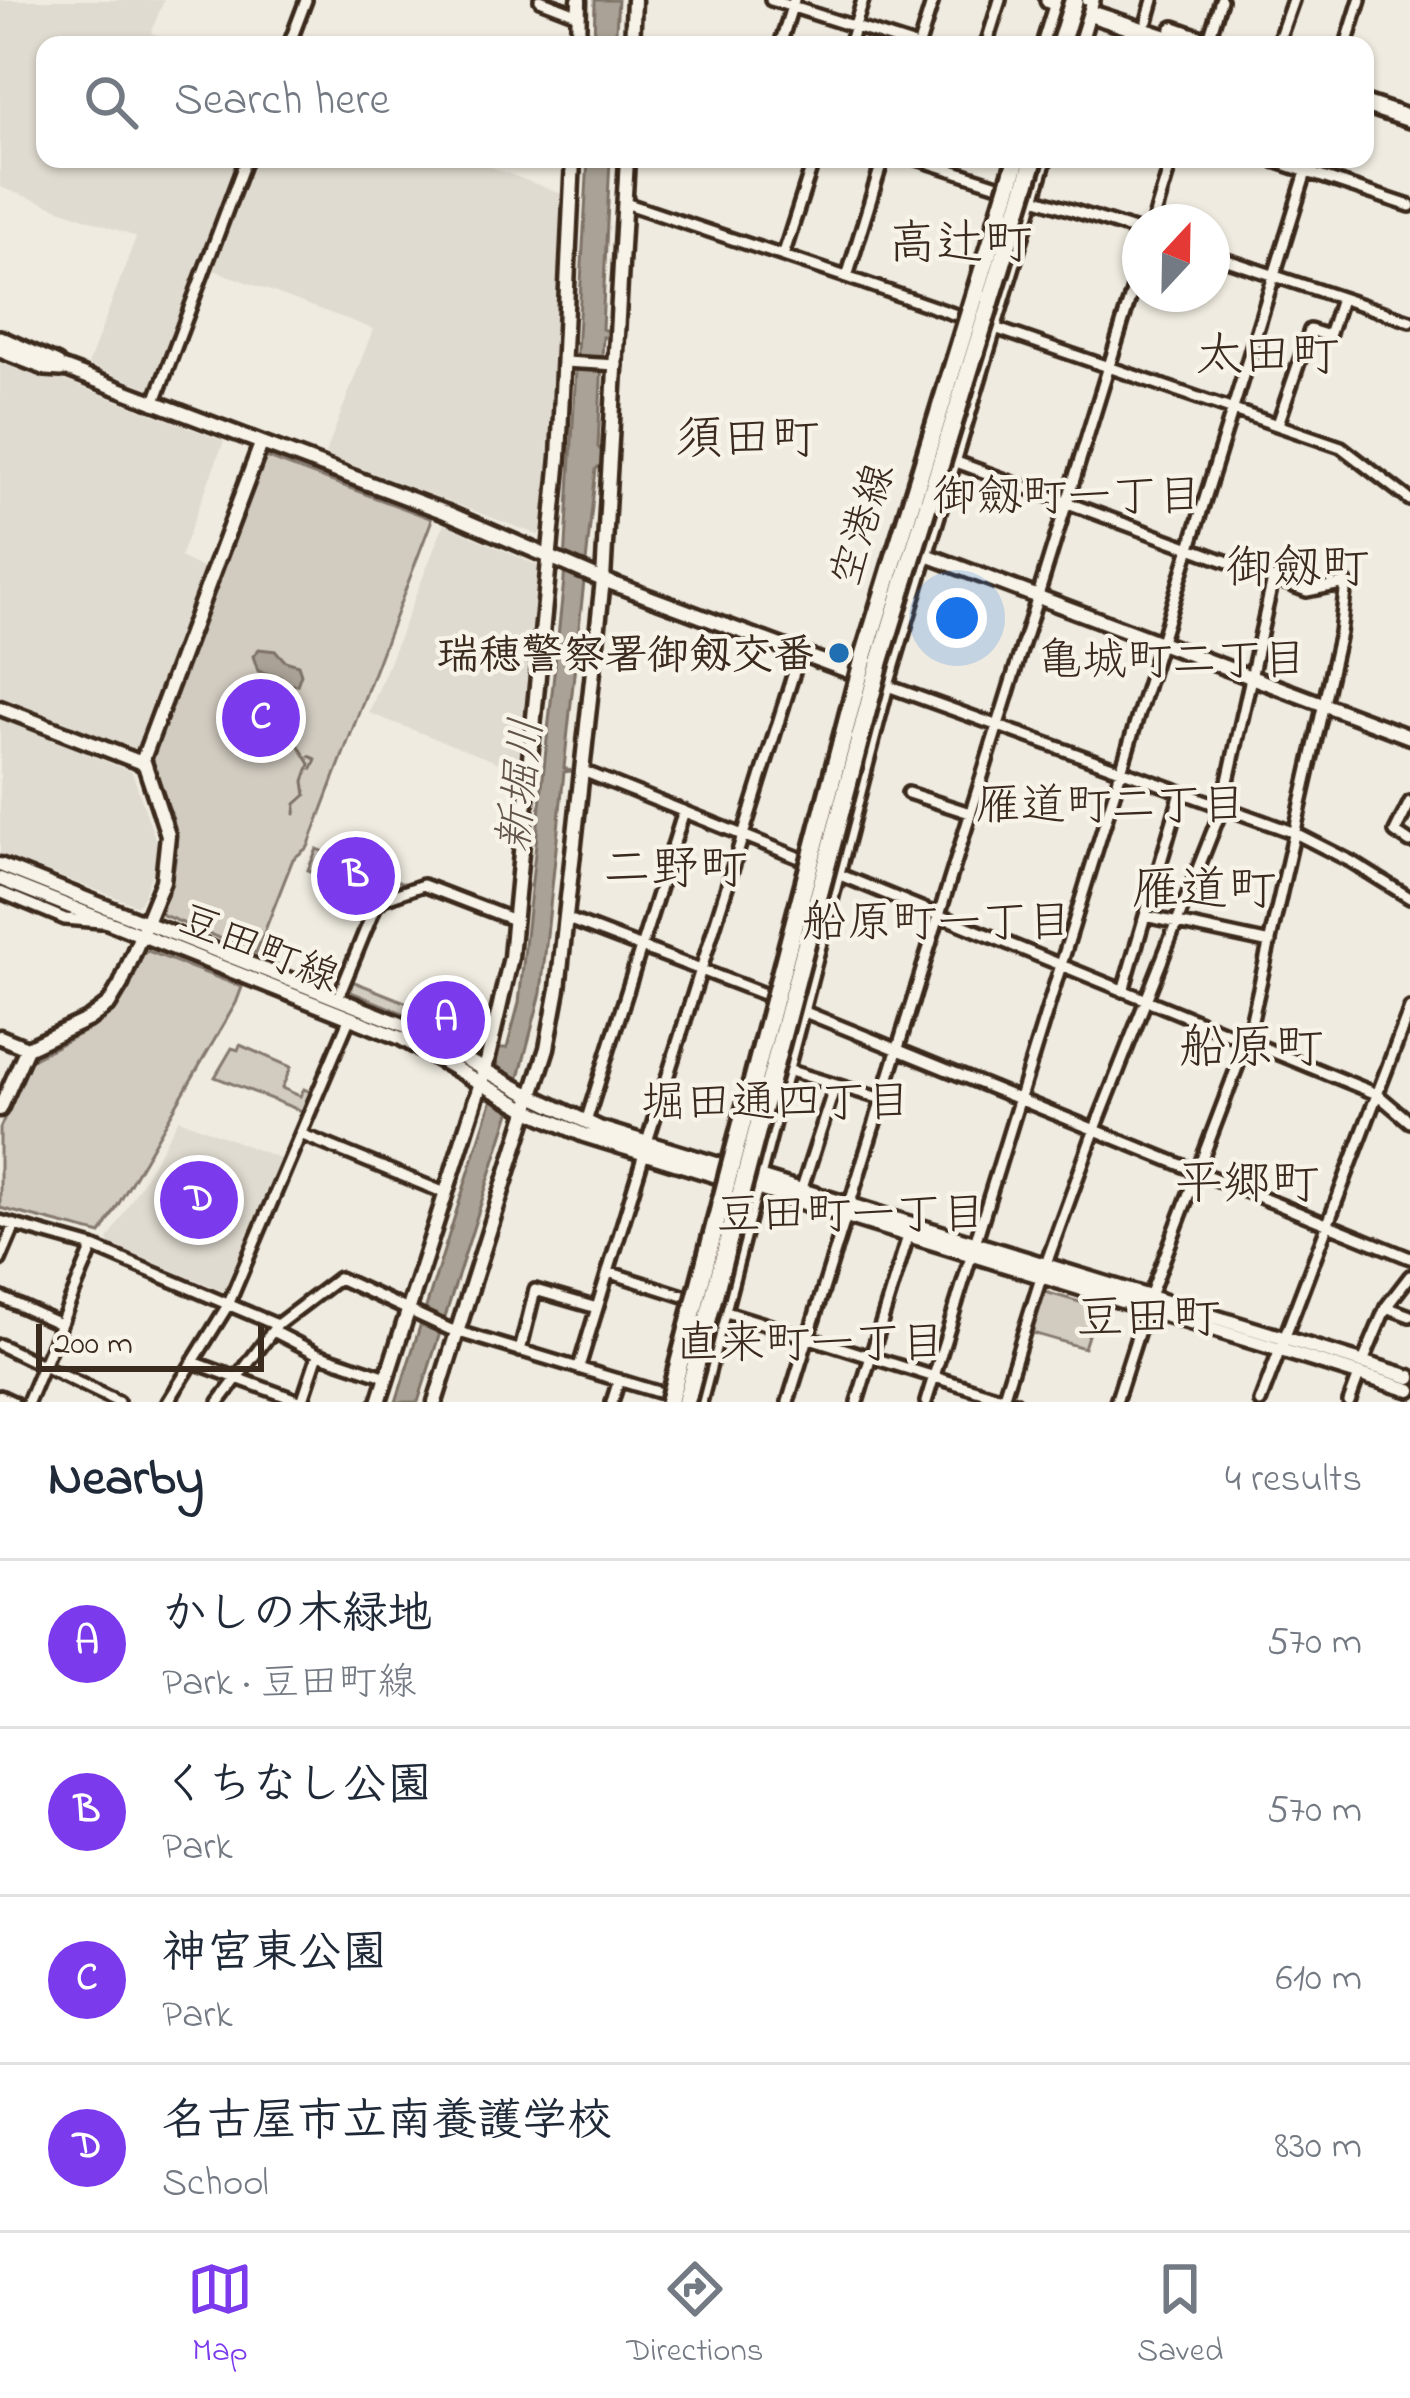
<!DOCTYPE html>
<meta charset="utf-8">
<style>
:root{--surface:#fff;--page:#f6f6f7;--text:#1f2937;--muted:#747a83;--line:#e0e1e3;--accent:#7c3aed}
body{margin:0;font-family:"Indie Flower","Klee One",sans-serif;background:var(--page);color:var(--text)}
.compass{position:absolute;left:1122px;top:204px;width:108px;height:108px;border-radius:50%;background:var(--surface);box-shadow:0 3px 9px #0004;rotate:22deg}
.scale{position:absolute;left:36px;bottom:30px;width:228px;box-sizing:border-box;padding-left:12px;border:6px solid #3b2a1e;border-top:0;font-size:33px;line-height:42px;white-space:nowrap;color:#3b2a1e;-webkit-text-stroke:9px #f7f3e8;paint-order:stroke}
.you{position:absolute;left:957px;top:618px;width:42px;height:42px;margin:-30px;border:9px solid #fff;border-radius:50%;background:#1a73e8;box-shadow:0 0 0 18px #1a73e833}
.badge{display:grid;place-items:center;width:78px;height:78px;border-radius:50%;background:var(--accent);color:#fff;font-size:39px;font-weight:700}
.pin{position:absolute;translate:-50% -50%;border:6px solid #fff;box-shadow:0 3px 12px #0006}
.list{margin:0;padding:0;list-style:none}
h2{display:flex;justify-content:space-between;align-items:center;height:156px;margin:0;padding:0 48px;font-size:51px}
h2 small{font-size:39px;font-weight:400;color:var(--muted)}
.list li{display:grid;grid-template-columns:78px 1fr auto;gap:36px;align-items:center;box-sizing:border-box;height:168px;padding:0 48px;border-top:3px solid var(--line)}
.list b{display:block;font-size:45px;white-space:nowrap}
.list p{margin:0;font-size:39px;white-space:nowrap;color:var(--muted)}
.list em{font-size:39px;font-style:normal;color:var(--muted)}
.icon{flex:none;width:66px;height:66px;fill:none;stroke:currentColor;stroke-width:2;stroke-linecap:round;stroke-linejoin:round}
.map{position:relative;flex:none;width:1410px;height:1402px;overflow:hidden}
.search{position:absolute;background:var(--surface);box-shadow:0 3px 9px #0004;left:36px;right:36px;top:36px;height:132px;display:flex;align-items:center;gap:30px;box-sizing:border-box;padding:0 42px;border-radius:24px;color:var(--muted);font-size:45px}
.sheet{height:828px;background:var(--surface)}
nav{display:flex;justify-content:space-around;align-items:center;box-sizing:border-box;height:168px;border-top:3px solid var(--line);background:var(--surface);font-size:33px;color:var(--muted)}
nav a{display:grid;justify-items:center;gap:6px}
nav .on{color:var(--accent)}
.map>svg:first-child{display:block}
.built{fill:#e0dbd0}
.green{fill:#d1cbc0;stroke:#867a6f;stroke-width:3}
.water{fill:#aaa296;stroke:#7e7266;stroke-width:3}
.lines{fill:none;stroke-linecap:round;stroke-linejoin:round}
.stream{stroke:#7e7266;stroke-width:3}
.minor-casing{stroke:#3b2a1e;stroke-width:18}
.tertiary-casing{stroke:#3b2a1e;stroke-width:21}
.primary-casing{stroke:#3b2a1e;stroke-width:24}
.minor{stroke:#f7f3e8;stroke-width:9}
.tertiary{stroke:#f7f3e8;stroke-width:12}
.primary{stroke:#f7f3e8;stroke-width:15}
.motorway-bridge-casing{stroke:#3b2a1e;stroke-width:26;stroke-linecap:butt}
.motorway-bridge{stroke:#f7f3e8;stroke-width:16}
.poi-dot{fill:#1f6fb2;stroke:#f7f3e8;stroke-width:4.5}
.labels{text-anchor:middle;stroke-width:9;stroke-linejoin:round;paint-order:stroke}
.street-label{font-size:42px;fill:#3b2a1e;stroke:#f7f3e8}
.poi-label{font-size:42px;font-weight:bold;fill:#3b2a1e;stroke:#f7f3e8;text-anchor:end}
.neighbourhood-label{font-size:45px;fill:#3b2a1e;stroke:#f7f3e8}
.water-label{font-size:45px;font-style:italic;fill:#625448;stroke:#f7f3e8}
.quarter-label{font-size:48px;fill:#3b2a1e;stroke:#f7f3e8}
</style>
<div class="map">
<svg width="1410" height="1402" viewBox="0 0 1410 1402">
<rect width="100%" height="100%" fill="#efebe0"/>
<filter id="ink" filterUnits="userSpaceOnUse"><feTurbulence type="fractalNoise" baseFrequency=".00833" numOctaves="2"/><feDisplacementMap in="SourceGraphic" scale="24" xChannelSelector="R" yChannelSelector="G"/><feConvolveMatrix kernelMatrix="1 2 1 2 8 2 1 2 1" color-interpolation-filters="sRGB"/></filter>
<g filter="url(#ink)">
<path class="built" d="M0,0h164l-13,33 30,12h-136v114h196l-89,230 -64,-24 48,-128 -136,-50z
M253,159h217l92,35 -18,337 -6,4 -213,-80 48,-126 -162,-60z
M0,356l224,85 -44,116 28,14 -69,182 -139,-52z
M444,524l97,43 -21,204 -151,-58z
M0,718l132,54 25,72 -3,25 -13,33 -5,3 -136,-51z
M179,1119l105,41 -56,129 -5,2 -113,-47 -2,-4z"/>
<path class="green" d="M266,457l164,61 1,4 -123,325 -15,12 -37,94 -93,-38 -3,-6c13,-31 22,-59 12,-93 -8,-23 -19,-41 -20,-64z
M317,849l87,34 -29,13 -67,-26z
M148,951l94,36 -6,16 -135,231 -101,-26v-80l30,-68 65,-34 19,-16 16,-23 13,-33z
M352,981l63,25 5,-8 66,28 -5,22 -7,3 -66,-36 -57,-23z
M240,1045l51,22 -9,21 18,8 4,-7 8,4 -8,19 -89,-35 17,-29 6,2z
M1045,1292l52,15 -13,41 -52,-15z"/>
<path class="water" d="M595,0h23l-3,45h-21z
M588,159h22l-8,170 7,2v6h-6l-5,110 5,6 -1,11 -6,5 -32,299 7,3 -7,1 -23,221 -31,119 -92,290h-22l96,-303 6,-34 -3,-6 4,-11h8l12,-45 45,-423z
M259,649l17,2 9,10 13,4 3,9 -4,11 -11,-1 -10,7 5,-14 -23,-6 -5,-15z"/>
<g class="lines">
<path class="stream" d="M278,691l4,22 -14,7 -3,8 29,10 16,26 -6,17 2,14 -10,9 -1,10
M309,756l7,3 -4,10"/>
<g class="minor-casing">
<path id="minor" d="M540,0l39,15
M771,0l141,45
M1147,21l6,-21
M1208,42l13,-42
M289,45l17,-45
M780,45l14,-45
M849,45l14,-45
M919,45l14,-45
M986,45l14,-45
M1277,45l16,-45
M1346,45l14,-45
M917,159l84,27
M1268,159l142,47
M1031,197l109,35
M625,203l236,79
M1153,222l19,-63
M1212,255l198,66
M783,256l31,-97
M847,277l36,-118
M864,283l98,34
M992,327l349,120 69,53
M0,336l58,26
M0,352l46,18 15,1
M564,362l53,3
M154,404l92,-245
M1278,424l32,-94 19,6 12,-37
M951,460l356,131 39,-8 -6,50 -93,408 -97,255 -34,106
M885,685l410,148 57,29 58,36
M583,771l229,92
M908,793l62,20
M1410,802l-15,30 15,10
M833,872l544,222 33,28
M0,892l65,27 36,3
M1145,916l125,27
M568,919l201,77
M1123,991l58,-198
M338,998l37,-91 8,-8 40,-14 91,35
M800,1010l610,248
M784,1069l98,30
M586,1122l98,-311
M303,1135l142,58
M647,1142l153,-489
M802,1188l33,-102
M850,1203l290,-937
M0,1221l93,26 184,78
M0,1260l15,-35
M1046,1264l49,-135 127,-321 51,-229
M608,1272l82,26
M0,1297l60,27
M1386,1307l24,9
M723,1311l292,91
M275,1332l43,22 69,23
M0,1345l118,57
M520,1351l15,-61 62,18
M193,1362l109,40
M1363,1362l23,-55 24,-31
M579,1367l65,-213
M0,1396l13,6
M28,1402l65,-155
M168,1402l60,-97 122,-288
M219,1402l58,-77 62,-47 110,51 222,67
M302,1402l16,-48
M612,1402l7,-22
M788,1402l58,-186
M857,1402l51,-166
M926,1402l384,-1243
M1002,1402l39,-124
M1260,1402l150,-394
M1349,1402l10,-27"/>
</g>
<g class="tertiary-casing">
<path id="tertiary" d="M578,45l1,-45
M632,45l2,-45
M0,344l445,168 158,68 264,98
M924,554l486,183
M0,708l142,55
M0,865l406,161 116,65 77,37 811,249
M0,879l401,159 127,72 56,25 826,255
M0,1037l27,11
M0,1109l27,-61 62,-29 20,-15 12,-20 42,-103 5,-46 -25,-76 118,-315
M379,1402l106,-332 26,-113 48,-500 14,-298
M435,1402l112,-354 11,-59 45,-409 24,-421"/>
</g>
<g class="primary-casing">
<path id="primary" d="M1049,0l137,45
M1174,30l42,15
M1045,45l14,-45
M1078,45l13,-45
M1365,104l45,15
M698,1402l187,-717 158,-526"/>
</g>
<use href="#minor" class="minor"/>
<use href="#tertiary" class="tertiary"/>
<use href="#primary" class="primary"/>
<g class="motorway-bridge-casing">
<path id="motorway-bridge" d="M1060,45l14,-45
M669,1402l195,-745 153,-498
M686,1402l194,-741 154,-502"/>
</g>
<use href="#motorway-bridge" class="motorway-bridge"/>
</g>
</g>
<circle class="poi-dot" cx="839" cy="653" r="12"/>
<g class="labels">
<g class="street-label">
<text transform="translate(860 524) rotate(-73)" y="15">空港線</text>
<text transform="translate(260 946) rotate(22)" y="15">豆田町線</text>
</g>
<g class="poi-label">
<text x="815" y="668">瑞穂警察署御剱交番</text>
</g>
<g class="neighbourhood-label">
<text x="1067" y="510">御劔町一丁目</text>
<text x="1172" y="674">亀城町二丁目</text>
<text x="1111" y="819">雁道町二丁目</text>
<text x="937" y="936">船原町一丁目</text>
<text x="776" y="1116">堀田通四丁目</text>
<text x="851" y="1228">豆田町一丁目</text>
<text x="810" y="1357">直来町一丁目</text>
</g>
<g class="water-label">
<text transform="translate(518 785) rotate(-84)" y="16">新堀川</text>
</g>
<g class="quarter-label">
<text x="960" y="258">高辻町</text>
<text x="1267" y="370">太田町</text>
<text x="747" y="453">須田町</text>
<text x="1297" y="582">御劔町</text>
<text x="675" y="883">二野町</text>
<text x="1204" y="904">雁道町</text>
<text x="1251" y="1062">船原町</text>
<text x="1247" y="1198">平郷町</text>
<text x="1148" y="1332">豆田町</text>
</g>
</g>
</svg>
<svg class="compass" viewBox="-18 -18 36 36"><path d="M0-13l5 13h-10z" fill="#e53935"/><path d="M0 13l5-13h-10z" fill="#747a83"/></svg>
<div class="scale">200 m</div>
<div class="you"></div>
<div class="pin badge" style="left:446px;top:1020px">A</div>
<div class="pin badge" style="left:356px;top:876px">B</div>
<div class="pin badge" style="left:261px;top:718px">C</div>
<div class="pin badge" style="left:199px;top:1200px">D</div>
<div class="search"><svg class="icon" aria-label="search" viewBox="0 0 24 24"><circle cx="10" cy="10" r="6"/><path d="M15 15l6 6"/></svg>Search here</div>
</div>
<section class="sheet">
<h2>Nearby<small>4 results</small></h2>
<ul class="list">
<li><span class="badge">A</span><div><b>かしの木緑地</b><p>Park · 豆田町線</p></div><em>570 m</em></li>
<li><span class="badge">B</span><div><b>くちなし公園</b><p>Park</p></div><em>570 m</em></li>
<li><span class="badge">C</span><div><b>神宮東公園</b><p>Park</p></div><em>610 m</em></li>
<li><span class="badge">D</span><div><b>名古屋市立南養護学校</b><p>School</p></div><em>830 m</em></li>
</ul>
</section>
<nav>
<a class="on"><svg class="icon" aria-label="map" viewBox="0 0 24 24"><path d="M3 6l6-2 6 2 6-2v14l-6 2-6-2-6 2zM9 4v14M15 6v14"/></svg>Map</a>
<a><svg class="icon" aria-label="directions" viewBox="0 0 24 24"><path d="M12 3l9 9-9 9-9-9zM9 14v-3h6M13 9l2 2-2 2"/></svg>Directions</a>
<a><svg class="icon" aria-label="saved" viewBox="0 0 24 24"><path d="M7 4h10v16l-5-4-5 4z"/></svg>Saved</a>
</nav>
